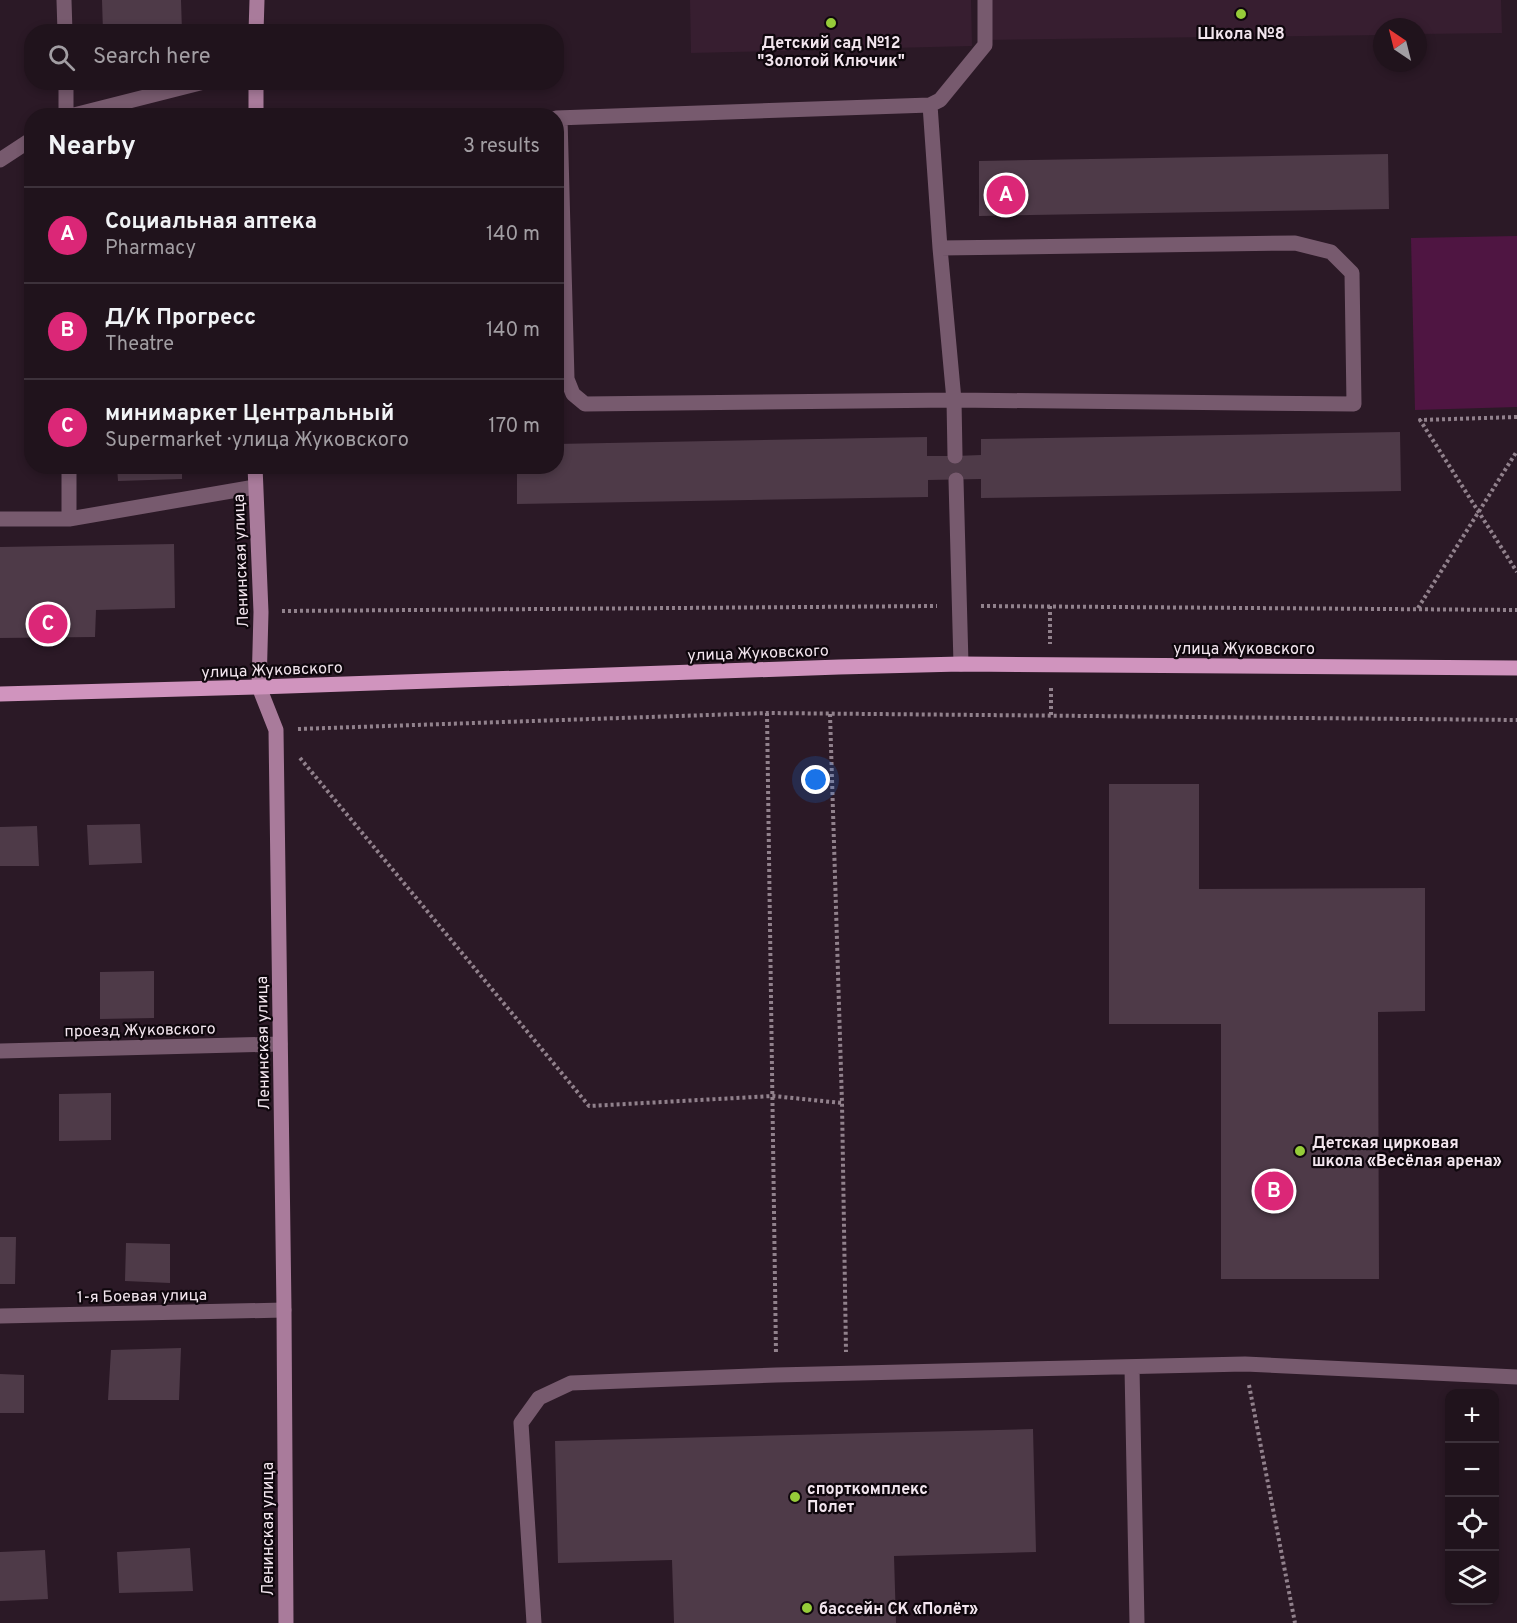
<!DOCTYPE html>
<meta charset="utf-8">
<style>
:root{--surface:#20131c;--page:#2d2029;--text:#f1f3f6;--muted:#a29ea3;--line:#3d323b;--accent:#db2777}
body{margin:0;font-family:Overpass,sans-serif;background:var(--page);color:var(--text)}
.controls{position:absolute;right:18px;bottom:18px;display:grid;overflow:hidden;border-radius:12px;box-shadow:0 3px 9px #0003}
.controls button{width:54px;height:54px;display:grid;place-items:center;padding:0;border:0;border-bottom:2px solid var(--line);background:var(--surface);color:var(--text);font:30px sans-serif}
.compass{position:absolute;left:1373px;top:18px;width:54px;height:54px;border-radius:50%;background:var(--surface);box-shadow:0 3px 9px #0003;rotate:325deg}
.you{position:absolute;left:816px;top:780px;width:21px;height:21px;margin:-15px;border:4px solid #fff;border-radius:50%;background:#1a73e8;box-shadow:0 0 0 9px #1a73e833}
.badge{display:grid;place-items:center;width:39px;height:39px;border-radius:50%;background:var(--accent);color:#fff;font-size:20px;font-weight:700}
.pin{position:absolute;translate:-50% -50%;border:3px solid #fff;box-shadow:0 2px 6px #0006}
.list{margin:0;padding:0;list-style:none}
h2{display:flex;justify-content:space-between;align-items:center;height:78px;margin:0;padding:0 24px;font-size:26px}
h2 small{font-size:20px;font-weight:400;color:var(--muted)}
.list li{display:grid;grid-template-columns:39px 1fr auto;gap:18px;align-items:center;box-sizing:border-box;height:96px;padding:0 24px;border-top:2px solid var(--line)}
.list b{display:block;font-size:22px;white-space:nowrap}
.list p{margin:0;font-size:20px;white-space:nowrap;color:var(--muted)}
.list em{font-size:20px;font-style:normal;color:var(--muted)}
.icon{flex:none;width:33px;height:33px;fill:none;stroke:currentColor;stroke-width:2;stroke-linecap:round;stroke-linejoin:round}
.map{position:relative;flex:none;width:1517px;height:1623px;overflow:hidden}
.search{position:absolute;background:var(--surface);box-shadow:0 3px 9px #0003;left:24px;top:24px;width:540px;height:66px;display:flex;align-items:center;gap:15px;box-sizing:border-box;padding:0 21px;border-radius:24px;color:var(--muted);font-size:22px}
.panel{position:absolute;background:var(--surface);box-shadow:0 3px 9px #0003;left:24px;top:108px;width:540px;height:366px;border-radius:24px}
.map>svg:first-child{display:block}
.built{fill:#371e30}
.green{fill:#4f1542}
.building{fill:#4e3a48}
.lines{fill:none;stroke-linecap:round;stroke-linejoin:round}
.path{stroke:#91818c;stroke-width:4;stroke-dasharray:3 3;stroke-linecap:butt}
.lane{stroke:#775a6e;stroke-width:15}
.street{stroke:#775a6e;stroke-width:15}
.secondary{stroke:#a97b9b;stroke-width:15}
.primary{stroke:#d094be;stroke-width:15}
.poi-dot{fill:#96cc39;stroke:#0f070d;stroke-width:2}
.labels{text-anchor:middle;stroke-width:4.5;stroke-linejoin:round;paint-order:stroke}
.poi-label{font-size:16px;font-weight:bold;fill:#f2e5ee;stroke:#0f070d;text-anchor:start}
.street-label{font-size:16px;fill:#f2e5ee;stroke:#0f070d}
</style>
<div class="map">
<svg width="1517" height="1623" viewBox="0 0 1517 1623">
<rect width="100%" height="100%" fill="#2b1926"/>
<path class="built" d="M690,0h281l1,46 -281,7z
M979,0h522l1,33 -84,1v-7h-36v8l-402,5z"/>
<path class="green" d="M1517,236v171l-102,3 -4,-172z"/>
<path class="building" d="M102,0h79l1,32h-79z
M1388,154l1,55 -410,7v-55z
M1400,432l1,59 -420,7v-19l-53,1v17l-411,7v-38h39v-22l371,-7v19h28l26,-1v-16z
M117,466h65v13l-64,2z
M174,544l1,64 -79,2 -1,27 -95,1v-91z
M1109,784h90v105l226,-1v123l-47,1 1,267h-158v-255h-112z
M140,824l2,39 -53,2 -2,-40z
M37,826l2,40h-39v-39z
M154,971v47l-54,1v-47z
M111,1093v47l-52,1v-47z
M0,1237h16l-1,47h-15z
M126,1243l44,1v39l-45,-2z
M181,1348l-2,52h-71l3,-50z
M0,1374l24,1v38h-24z
M1033,1429l3,123 -142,4 2,67h-222l-2,-63 -114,3 -3,-122z
M190,1548l3,43 -74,2 -2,-41z
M45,1550l3,49 -48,2v-49z"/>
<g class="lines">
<path class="path" d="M1517,417l-97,3 97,152
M981,606l536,4
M1050,606v38
M1418,608l99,-157
M282,611l655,-5
M1051,688v27
M767,713l9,641
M830,714l12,389 4,249
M298,729l469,-16 750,7
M300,758l289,348 184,-10 69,7
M1249,1385l46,238"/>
<path class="lane" d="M64,0l1,32
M66,82v34
M930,105l10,143 14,152 1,56
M70,116l134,-34
M556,118l374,-13 10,-5 45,-55v-45
M560,118l7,261 6,15 12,10 369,-4 400,4 -2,-131 -21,-21 -36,-9 -355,5
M0,160l32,-21
M956,480l5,184
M0,519h69v-53
M69,519l186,-32
M1132,1368l5,255
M534,1623l-13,-200 18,-25 32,-15 205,-8 469,-11 272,13"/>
<path class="street" d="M0,1051l280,-7
M0,1316l284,-6"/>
<path class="secondary" d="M256,32l1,-32
M256,82v34
M255,466l6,146 -2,75 17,43 8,580 2,313"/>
<path class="primary" d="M0,694l259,-7 580,-20 122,-3 556,4"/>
</g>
<g class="poi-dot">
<circle cx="1241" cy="14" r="6"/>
<circle cx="831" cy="23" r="6"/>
<circle cx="1300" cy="1151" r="6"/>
<circle cx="795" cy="1497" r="6"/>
<circle cx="807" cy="1608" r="6"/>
</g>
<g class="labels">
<g class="poi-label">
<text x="1241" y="39" text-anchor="middle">Школа №8</text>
<text x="831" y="48" text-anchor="middle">Детский сад №12<tspan x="831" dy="18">"Золотой Ключик"</tspan></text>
<text x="1312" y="1148">Детская цирковая<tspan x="1312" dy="18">школа «Весёлая арена»</tspan></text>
<text x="807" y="1494">спорткомплекс<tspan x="807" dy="18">Полет</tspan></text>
<text x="819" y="1614">бассейн СК «Полёт»</text>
</g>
<g class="street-label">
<text transform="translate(240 561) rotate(-92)" y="6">Ленинская улица</text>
<text x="1244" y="654">улица Жуковского</text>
<text transform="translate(758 652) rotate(-2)" y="6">улица Жуковского</text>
<text transform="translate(272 669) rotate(-2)" y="6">улица Жуковского</text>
<text transform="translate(140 1029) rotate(-1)" y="6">проезд Жуковского</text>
<text transform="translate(262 1043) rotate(-91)" y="6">Ленинская улица</text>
<text transform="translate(142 1295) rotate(-1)" y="6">1-я Боевая улица</text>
<text transform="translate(267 1529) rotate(-90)" y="6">Ленинская улица</text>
</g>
</g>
</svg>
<div class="controls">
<button>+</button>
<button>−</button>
<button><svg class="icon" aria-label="locate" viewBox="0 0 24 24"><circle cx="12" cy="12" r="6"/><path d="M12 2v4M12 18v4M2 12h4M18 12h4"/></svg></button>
<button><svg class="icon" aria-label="layers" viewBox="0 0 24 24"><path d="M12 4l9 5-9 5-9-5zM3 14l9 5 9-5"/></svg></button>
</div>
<svg class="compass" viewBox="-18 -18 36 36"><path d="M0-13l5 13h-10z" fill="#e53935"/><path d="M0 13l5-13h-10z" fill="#a29ea3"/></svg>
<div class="you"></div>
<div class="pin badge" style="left:1006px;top:195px">A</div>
<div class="pin badge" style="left:1274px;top:1191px">B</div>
<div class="pin badge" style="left:48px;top:624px">C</div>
<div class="search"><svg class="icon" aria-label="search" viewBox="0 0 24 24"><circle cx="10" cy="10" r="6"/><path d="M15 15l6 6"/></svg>Search here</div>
<section class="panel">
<h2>Nearby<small>3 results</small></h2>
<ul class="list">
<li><span class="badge">A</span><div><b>Социальная аптека</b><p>Pharmacy</p></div><em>140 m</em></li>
<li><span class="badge">B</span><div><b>Д/К Прогресс</b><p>Theatre</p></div><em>140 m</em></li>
<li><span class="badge">C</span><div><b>минимаркет Центральный</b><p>Supermarket · улица Жуковского</p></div><em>170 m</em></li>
</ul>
</section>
</div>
